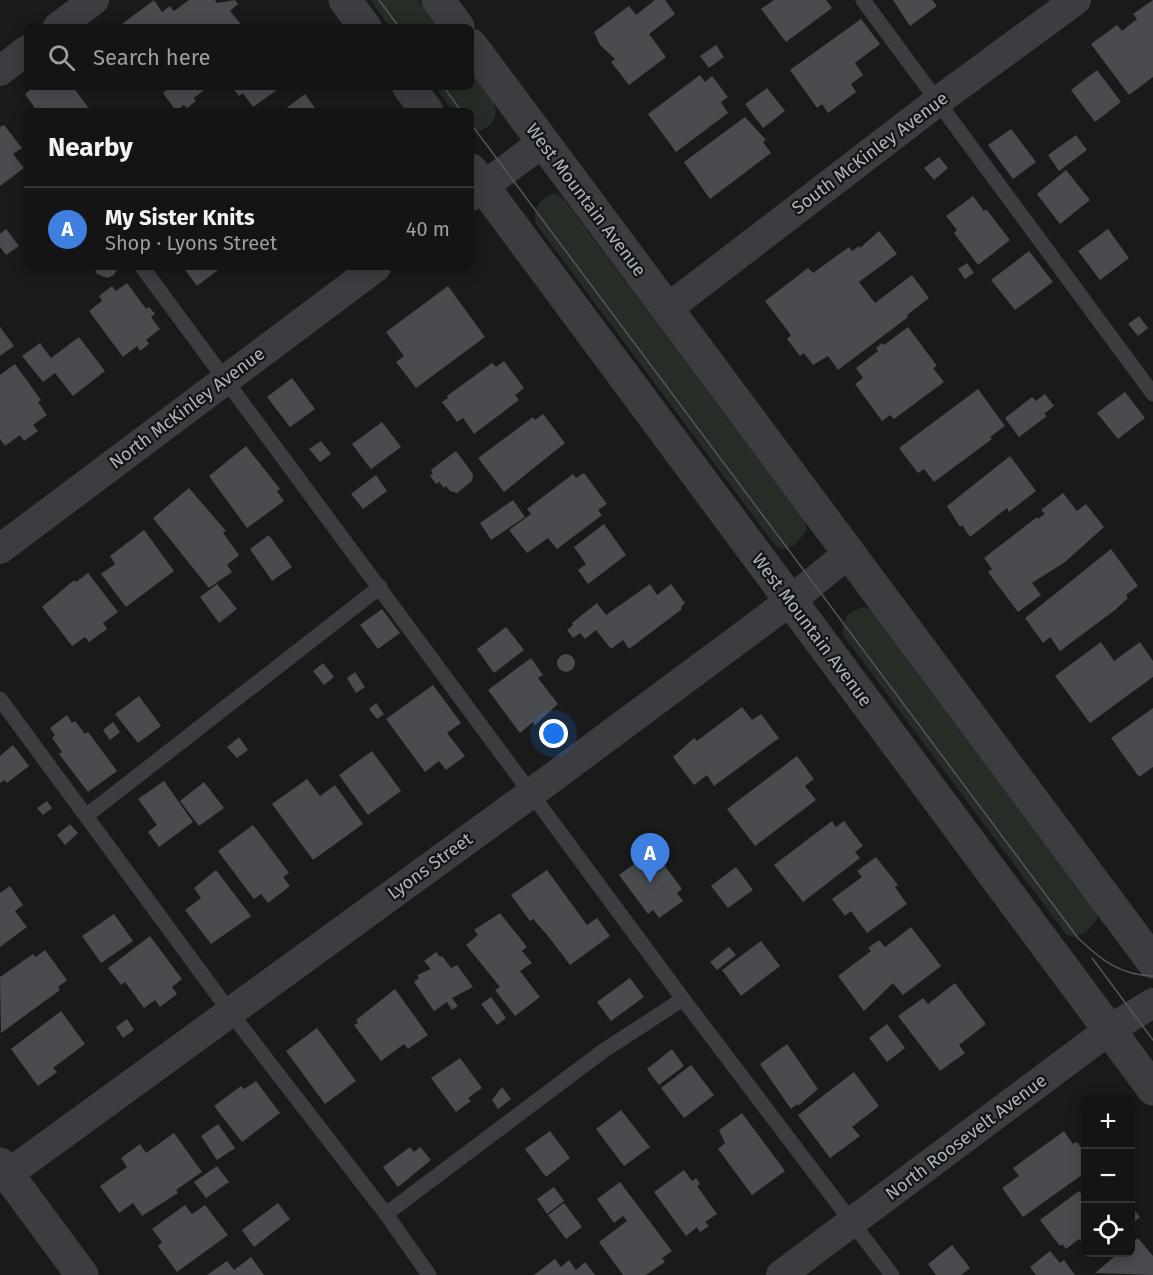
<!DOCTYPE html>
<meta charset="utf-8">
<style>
:root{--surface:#141414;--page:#212122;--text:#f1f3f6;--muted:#9d9ea0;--line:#333334;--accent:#0f766e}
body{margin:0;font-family:"Fira Sans",sans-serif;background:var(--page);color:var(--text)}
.controls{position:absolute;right:18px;bottom:18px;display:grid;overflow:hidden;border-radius:9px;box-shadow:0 3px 15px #0003}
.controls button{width:54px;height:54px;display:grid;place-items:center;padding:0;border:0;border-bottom:2px solid var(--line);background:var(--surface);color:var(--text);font:30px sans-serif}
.you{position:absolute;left:554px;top:734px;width:21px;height:21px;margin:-15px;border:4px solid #fff;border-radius:50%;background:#1a73e8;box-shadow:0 0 0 9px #1a73e833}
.badge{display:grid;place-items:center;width:39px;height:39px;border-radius:50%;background:var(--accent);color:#fff;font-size:20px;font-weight:700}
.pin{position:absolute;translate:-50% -50px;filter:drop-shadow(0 2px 3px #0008)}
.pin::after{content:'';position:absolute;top:32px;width:21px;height:18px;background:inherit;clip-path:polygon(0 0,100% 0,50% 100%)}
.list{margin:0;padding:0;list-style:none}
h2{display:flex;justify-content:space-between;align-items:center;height:78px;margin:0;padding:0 24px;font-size:26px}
h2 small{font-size:20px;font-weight:400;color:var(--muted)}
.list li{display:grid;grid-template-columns:39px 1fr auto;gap:18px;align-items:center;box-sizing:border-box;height:84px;padding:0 24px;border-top:2px solid var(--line)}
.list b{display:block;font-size:22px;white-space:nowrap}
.list p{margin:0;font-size:20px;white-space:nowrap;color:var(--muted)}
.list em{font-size:20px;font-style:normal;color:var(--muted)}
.icon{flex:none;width:33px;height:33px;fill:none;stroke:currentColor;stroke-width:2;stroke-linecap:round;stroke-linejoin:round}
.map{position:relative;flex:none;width:1153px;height:1275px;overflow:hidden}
.search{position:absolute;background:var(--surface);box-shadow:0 3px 15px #0003;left:24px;top:24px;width:450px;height:66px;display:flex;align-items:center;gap:15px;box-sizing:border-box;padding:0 21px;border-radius:9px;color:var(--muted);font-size:22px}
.panel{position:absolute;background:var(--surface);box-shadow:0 3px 15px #0003;left:24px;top:108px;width:450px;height:162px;border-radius:9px}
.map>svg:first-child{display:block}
.green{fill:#262d26}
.building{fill:#494b4e}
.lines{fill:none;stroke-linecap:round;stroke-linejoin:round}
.service{stroke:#3b3d40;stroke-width:15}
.minor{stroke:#3b3d40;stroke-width:30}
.tertiary{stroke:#3b3d40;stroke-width:33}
.tram{stroke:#54575b;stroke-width:1.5}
.labels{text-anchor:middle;stroke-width:4.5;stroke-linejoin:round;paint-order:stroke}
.street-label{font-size:18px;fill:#adb4ba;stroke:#141516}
</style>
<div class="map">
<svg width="1153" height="1275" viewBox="0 0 1153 1275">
<rect width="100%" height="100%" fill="#1a1a1b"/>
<path class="green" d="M370,0h48l20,27h-48z
M471,71c15,20 42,44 9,60l-9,-2v-18h-18l-18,-24h36z
M555,193l8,5 241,321 3,11 -12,15 -13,4 -7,-4 -239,-321c-4,-16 3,-26 19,-31z
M867,607l10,7 218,294 3,10 -12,15 -13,4 -7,-3 -223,-299c0,-19 5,-25 24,-28z"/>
<path class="building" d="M154,0l8,12 8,-6 4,5 15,-11h26l2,3 18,-3 3,4 -8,7 10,12 -5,4h-111l-2,-3z
M655,0h10l10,14 -26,20 17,23 -37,28 -18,-23 4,-3 -15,-14 -6,-13 35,-26 7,9z
M774,0h52l6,8 -46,34 -25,-33z
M893,0h39l5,6 -27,20z
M1153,0v77l-24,18 -38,-51 26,-19 5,6 15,-12 -4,-5z
M861,19l19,25 -25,19 8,12 -12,9 5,8 -28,21 -6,-9 -5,4 -27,-38z
M716,45l8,12 -15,11 -9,-12z
M1097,70l24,32 -26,20 -24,-32z
M700,75l5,7 7,-6 16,21 -7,5 7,11 -52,39 -28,-38z
M34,87h39l18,24h-54l-12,-17z
M170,87h38l-14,11 2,3 -9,7 -3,-3 -8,6 -13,-18z
M232,87h49l-28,20 -10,-14 -4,3z
M767,88l18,23 -22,17 -18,-24z
M305,94l12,17h-30l-2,-2z
M745,117l21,23 -3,2 8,11 -61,46 -26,-37z
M4,125l18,23 -9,6 11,14 -24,18v-59z
M1011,129l25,33 -23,17 -25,-34z
M1076,135l11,15 -28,21 -11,-16z
M939,157l9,11 -14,12 -10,-12z
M1066,170l24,30 -30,24 -23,-30z
M973,196l11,15 2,-2 24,31 -32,25 -24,-32 3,-3 -11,-14z
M6,229l13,17 -13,9 -6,-8v-13z
M1108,229l21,29 -29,22 -22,-29z
M879,231l18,23 -38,28 16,21 37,-28 17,23 -22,17 1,2 -70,53 -10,-14 -15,9 -9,-12 -4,3 -13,-17 4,-4 -26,-34 43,-33 5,5 36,-26 3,4 7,-5 1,2z
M1029,251l24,31 -38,28 -24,-30z
M967,263l7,10 -9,6 -7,-10z
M94,267h24l-4,8 -7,3 -10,-4z
M183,267h39l-25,19z
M127,283l19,26 3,-2 6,7 -4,3 9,12 -14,11 3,4 -9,7 -3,-5 -14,11 -34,-46 13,-10 -3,-5 13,-10 4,5z
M448,286l37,51 -69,51 -20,-26 8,-6 -18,-24z
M1139,316l9,12 -10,8 -10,-12z
M0,327l14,19 -14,10z
M908,327l29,39 -4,2 11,14 -50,37 -4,-4 -8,6 -27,-37 8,-6 -7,-10 22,-17 -2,-3 6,-5 2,2z
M79,337l26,34 -32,25 -18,-23 -12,9 -21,-26 18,-13 11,15z
M504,361l20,27 -9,7 4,5 -45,34 -11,-16 -6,4 -15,-20 6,-4 -1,-2 45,-33 4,4z
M15,364l26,36 -3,2 9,13 -14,10 5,6 -14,10 -4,-6 -15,11 -5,-7v-64z
M292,378l23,31 -25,18 -23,-30z
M978,389l27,37 -15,11 2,2 -58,43 -10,-13 -6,4 -19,-25z
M1125,392l20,26 -27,21 -21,-26z
M1045,394l9,12 -10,8 3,2 -28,21 -14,-19 27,-21 4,4z
M543,414l22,29 -61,49 -26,-34 55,-41 2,3z
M382,422l19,25 -30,22 -19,-25z
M321,441l10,13 -11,8 -11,-13z
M246,446l34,43 -3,2 7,10 -37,27 -38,-52z
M456,451l17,23 -1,7 -15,12 -7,-2 -4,-5 -2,2 -5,-6 -3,2 -6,-8 3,-2 -2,-4z
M1010,456l26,35 -27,21 -2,-4 -37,29 -8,-12 -2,2 -13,-21z
M584,473l23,31 -9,6 4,5 -45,34 -9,-11 -21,15 -18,-23 22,-16 -4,-5 46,-35 3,4z
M376,475l11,16 -24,18 -12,-15z
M189,488l37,43 -3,2 16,22 -12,10 5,7 -23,16 -56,-70z
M1063,493l14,18 9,-7 18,23 -39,35 -33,21 9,12 -23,17 -30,-40 4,-3 -8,-11 53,-41 1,2 7,-5 -4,-4z
M513,500l12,17 -34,23 -11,-17z
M604,524l22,31 -38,29 -10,-14 8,-6 -12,-17z
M144,530l30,41 -48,36 -25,-33 14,-10 -5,-8z
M269,535l23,32 -20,14 -22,-32z
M1111,549l27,37 -12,9 2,3 -13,12 -55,41 -10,-14 -7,6 -18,-25z
M88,573l30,39 -15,11 4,6 -18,13 -4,-5 -13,9 -30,-39 32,-27 2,2z
M217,584l20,25 -18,14 -19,-26z
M650,584l7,11 14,-11 14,19 -4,4 1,2 -53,40 -6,-9 -12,9 -15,-19 -11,9 -5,-6 -7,5 -6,-8 6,-5 -1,-2 25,-20 9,12z
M382,609l18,24 -22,16 -18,-24z
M506,627l18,23 -30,23 -17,-24z
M1101,642l13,19 26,-19 13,19v16l-63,46 -35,-47z
M557 663a9 9 0 1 1 18 0a9 9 0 1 1-18 0Z
M531,658l12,17 -5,3 20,26 -23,21 -2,-3 -13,11 -32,-43z
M323,663l11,14 -10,8 -11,-14z
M355,672l10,15 -9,6 -9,-15z
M433,685l28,38 -14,10 18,23 -19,14 -7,-9 -14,11 -39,-53z
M139,696l22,30 -23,17 -23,-29z
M376,703l8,11 -7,5 -8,-10z
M742,707l10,13 9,-6 18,24 -65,48 -7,-11 -13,10 -21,-28 21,-19 3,3z
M1153,708v59l-14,10 -28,-39z
M67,715l5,8 3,-2 10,13 3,-2 29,39 -29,21 -29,-38 3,-2 -10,-14 3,-3 -5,-7z
M113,722l7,10 -10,8 -7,-10z
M239,737l9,13 -11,8 -10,-11z
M13,745l16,21 -22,17 -3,-3 -4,3v-27z
M372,751l29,40 -33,24 -29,-40z
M797,756l17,23 -9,7 11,14 -61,46 -28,-37z
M307,779l13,17 15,-11 28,39 -50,36 -41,-56z
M164,781l29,41 -34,25 -11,-15 9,-7 -19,-26z
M204,782l20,26 -25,18 -19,-25z
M47,801l5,7 -9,7 -6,-7z
M832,821l4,6 8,-6 19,25 -8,6 5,6 -57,44 -29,-37z
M70,824l8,9 -13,12 -8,-10z
M253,825l36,48 -6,4 7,9 -22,17 -7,-9 -7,5 -36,-48z
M653,850l29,39 -5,4 6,8 -24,17 -6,-8 -5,4 -29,-39z
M876,857l22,28 -3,2 12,17 -40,29 -16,-22 -6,5 -13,-17 30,-22 -5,-6z
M736,867l17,23 -25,18 -17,-22z
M216,870l35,46 -40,28 -26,-34 16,-12 -7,-10z
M547,870l40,55 10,-7 13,18 -40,29 -22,-29 -15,-17 -3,2 -19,-26z
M10,886l13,19 -8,6 12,16 -27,20v-54z
M500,913l27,34 -5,4 10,12 -12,8 20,26 -25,19 -20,-26 5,-3 -34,-42 12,-10 -4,-5z
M114,914l19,27 -32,22 -19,-27z
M911,927l30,39 -38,29 -10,-12 -29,28 -26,-35 33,-25 -3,-3 11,-8 6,7z
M150,936l32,43 -10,8 5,7 -17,13 -5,-7 -11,8 -19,-26 -4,3 -13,-17z
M761,941l19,25 -39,30 -19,-26z
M729,947l7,8 -19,15 -7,-8z
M45,950l22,30 -9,7 2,3 -59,43 -1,-56 33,-23 3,3z
M436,952l4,5 2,-1 9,12 6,-3 16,22 -21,11 6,8 -6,4 -5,-8 -13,9 -20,-29 5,-4 -2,-3 14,-6 -7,-8z
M630,978l14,19 -33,24 -14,-19z
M955,983l31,41 -27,21 6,8 -25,18 -42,-55 25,-18 5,6z
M395,989l33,46 -20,14 -4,-5 -23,17 -27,-36 4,-2 -2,-3z
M491,997l15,21 -9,7 -16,-21z
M61,1011l24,33 -32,24 4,4 -19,14 -27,-37z
M127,1019l7,11 -11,8 -7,-11z
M887,1024l18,24 -18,14 -18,-24z
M317,1028l39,53 -31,23 -39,-53z
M787,1044l31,45 -20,17 -1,-2 -6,5 -31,-45z
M672,1049l12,17 -25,19 -12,-16z
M460,1058l22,30 -14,10 3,3 -15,11 -25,-34z
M691,1065l23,30 -30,23 -23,-30z
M854,1072l25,34 -27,21 8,9 -30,22 -32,-43z
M256,1081l24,32 -38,29 -28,-36 27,-20 3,3z
M502,1087l9,12 -13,10 -6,-9z
M621,1110l29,37 -26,19 -28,-37z
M742,1113l43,58 -33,24 -34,-46 7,-6 -6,-13z
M218,1124l17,24 -18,12 -16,-24z
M550,1131l20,27 -24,19 -21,-28z
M1064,1131l9,13 4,-2 7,10 -2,2 4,6v12l-63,45 -21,-29 17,-12 -6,-8z
M174,1133l28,39 -26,18 2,3 -36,23 -9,-13 -14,10 -19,-27 27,-19 -6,-9 19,-14 6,9z
M410,1147l4,5 6,-5 11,13 -33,27 -15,-20z
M217,1166l12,16 -23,16 -12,-16z
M684,1170l8,11 4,-3 4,6 -3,2 20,28 -12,8 4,4 -9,6 -3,-5 -11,9 -32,-44z
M620,1182l52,69 -10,7 3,4 -19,13h-23l-24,-33 28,-21 -4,-5 -9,7 -17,-24z
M554,1187l10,14 -17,13 -10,-15z
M1079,1191l7,9v48l-7,-9 -13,10 -4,-5 -2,2 -20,-26z
M278,1203l12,16 -36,28 -12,-17z
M564,1203l18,24 -16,12 -18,-24z
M185,1205l7,9 13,-9 23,30 -51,37 -19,-26 4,-4 -10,-13z
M1130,1205l10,12 -10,8z
M1138,1238l15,18v19l-58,-2 25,-21h10v-8z
M952,1245l18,23 -9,7h-25l-8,-11z
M1050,1251l10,12 4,-3 11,15h-39l-6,-8z
M251,1257l13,18h-57l20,-14 7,9z
M555,1259l6,8 8,-7 7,10 9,-8 10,13h-61z"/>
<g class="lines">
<path class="service" d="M863,0l290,394
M142,267l541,732 209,276
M0,699l230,313 156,202 43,61
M86,816l294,-229
M386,1214l217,-163 80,-52"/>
<path class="minor" d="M58,27l36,-27
M0,71l27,-21
M471,196l72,-54
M667,309l271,-208 138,-101
M0,549l376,-282
M8,1174l525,-382 257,-191 59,-48
M781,1275l328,-245 44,-27"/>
<path class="tertiary" d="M345,0l20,27
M438,0l20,27
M471,45l682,917
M409,87l18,24
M471,170l682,919
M0,1164l82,111"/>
<path class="tram" d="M379,0l20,27
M444,87l17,24
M471,124l607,814c23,22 42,37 75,38
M1092,958l61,82"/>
</g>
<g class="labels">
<g class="street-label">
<text transform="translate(870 153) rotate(-37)" y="6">South McKinley Avenue</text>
<text transform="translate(586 200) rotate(53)" y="6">West Mountain Avenue</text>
<text transform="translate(187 408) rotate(-37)" y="6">North McKinley Avenue</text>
<text transform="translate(812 630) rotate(53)" y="6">West Mountain Avenue</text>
<text transform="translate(430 866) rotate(-36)" y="6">Lyons Street</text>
<text transform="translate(966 1137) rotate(-37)" y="6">North Roosevelt Avenue</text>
</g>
</g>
</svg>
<div class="controls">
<button>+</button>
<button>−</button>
<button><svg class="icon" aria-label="locate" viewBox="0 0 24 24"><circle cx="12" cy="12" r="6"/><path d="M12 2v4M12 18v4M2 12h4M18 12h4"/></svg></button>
</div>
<div class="you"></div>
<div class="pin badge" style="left:650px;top:883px;background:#3f7fe0">A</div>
<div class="search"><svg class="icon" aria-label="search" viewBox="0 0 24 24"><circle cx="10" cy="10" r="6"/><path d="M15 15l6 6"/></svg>Search here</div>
<section class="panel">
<h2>Nearby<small></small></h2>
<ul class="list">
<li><span class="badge" style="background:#3f7fe0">A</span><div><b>My Sister Knits</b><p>Shop · Lyons Street</p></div><em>40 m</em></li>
</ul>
</section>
</div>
